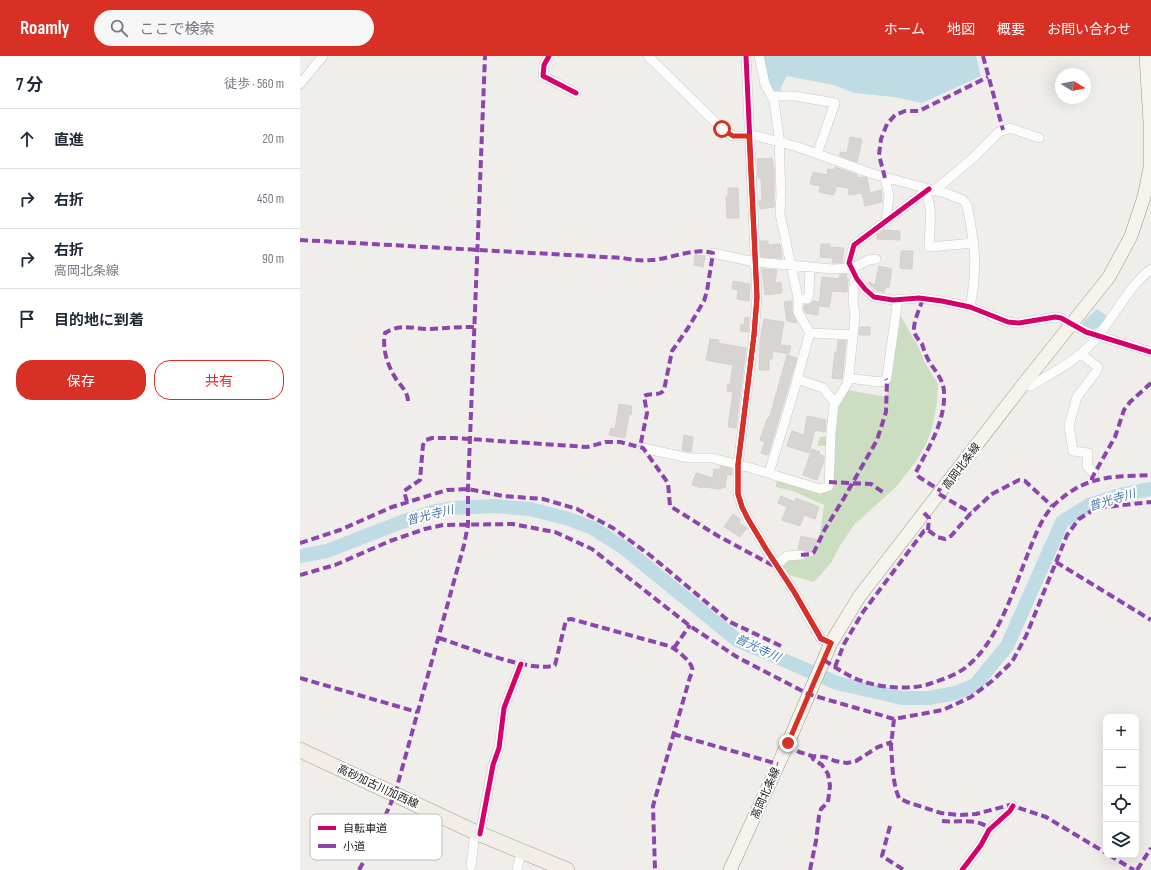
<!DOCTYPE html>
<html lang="ja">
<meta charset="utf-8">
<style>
:root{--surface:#fff;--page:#f6f6f7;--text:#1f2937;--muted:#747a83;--line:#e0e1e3;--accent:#d93025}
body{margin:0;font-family:"Sofia Sans Condensed","Noto Sans JP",sans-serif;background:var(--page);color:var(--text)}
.controls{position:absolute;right:12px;bottom:12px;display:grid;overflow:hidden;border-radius:8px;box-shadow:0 4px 16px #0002}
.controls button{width:36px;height:36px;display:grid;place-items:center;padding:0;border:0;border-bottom:1px solid var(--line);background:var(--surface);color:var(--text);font:20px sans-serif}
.compass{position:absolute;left:755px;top:12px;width:36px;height:36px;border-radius:50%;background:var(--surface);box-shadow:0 4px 16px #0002;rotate:100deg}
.stop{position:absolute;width:12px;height:12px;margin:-9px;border:3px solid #d93025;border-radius:50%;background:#fff}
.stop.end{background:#d93025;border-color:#fff;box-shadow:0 1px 4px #0008}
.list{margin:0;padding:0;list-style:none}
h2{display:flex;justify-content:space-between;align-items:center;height:52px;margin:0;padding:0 16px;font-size:17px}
h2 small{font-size:13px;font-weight:400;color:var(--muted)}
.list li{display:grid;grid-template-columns:26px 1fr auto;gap:12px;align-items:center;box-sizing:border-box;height:60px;padding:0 16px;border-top:1px solid var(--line)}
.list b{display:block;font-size:15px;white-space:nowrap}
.list p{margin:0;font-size:13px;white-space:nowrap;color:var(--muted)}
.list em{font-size:13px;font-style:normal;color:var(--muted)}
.actions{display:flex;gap:8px;padding:12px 16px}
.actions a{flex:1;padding:9px 0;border:1px solid var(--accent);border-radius:16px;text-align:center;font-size:14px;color:var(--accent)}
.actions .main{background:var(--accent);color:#fff}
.icon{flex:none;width:22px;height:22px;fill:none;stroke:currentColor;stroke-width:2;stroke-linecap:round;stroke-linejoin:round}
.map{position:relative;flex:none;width:851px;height:814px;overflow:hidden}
header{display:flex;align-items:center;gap:24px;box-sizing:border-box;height:56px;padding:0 20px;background:var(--accent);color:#fff}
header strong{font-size:19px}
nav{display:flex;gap:22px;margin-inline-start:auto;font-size:14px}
.search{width:280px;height:36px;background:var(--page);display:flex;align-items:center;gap:10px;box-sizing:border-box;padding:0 14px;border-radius:22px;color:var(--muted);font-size:15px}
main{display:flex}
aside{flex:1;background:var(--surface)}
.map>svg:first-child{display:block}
.forest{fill:#cbdec1}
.water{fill:#bfdbe3}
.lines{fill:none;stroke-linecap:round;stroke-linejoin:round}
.river{stroke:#bfdbe3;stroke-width:14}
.building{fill:#d7d4d2;stroke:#d3d0cc}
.street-casing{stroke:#c9c8c7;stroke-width:10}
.secondary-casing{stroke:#999a82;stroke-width:14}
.primary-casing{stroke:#a79c86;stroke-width:16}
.street{stroke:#fdfcfc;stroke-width:9}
.secondary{stroke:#f4f4ed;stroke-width:13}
.primary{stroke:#f3ede7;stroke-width:15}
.quiet{stroke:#8e44ad;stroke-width:4;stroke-dasharray:8 4;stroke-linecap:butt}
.cycleway-casing{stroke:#fff;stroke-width:8}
.cycleway{stroke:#d6006c;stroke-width:5}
.route{stroke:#d93025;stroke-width:5}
.labels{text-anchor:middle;stroke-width:4;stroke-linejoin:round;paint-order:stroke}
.street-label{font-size:11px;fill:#222;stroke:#fff}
.water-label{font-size:12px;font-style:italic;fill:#4a7aab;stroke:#fff}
.key{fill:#fff;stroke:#bdbdbd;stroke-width:1}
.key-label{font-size:11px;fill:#222}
</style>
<header>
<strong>Roamly</strong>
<div class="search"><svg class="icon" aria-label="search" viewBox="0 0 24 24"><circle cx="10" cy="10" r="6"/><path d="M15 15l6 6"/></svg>ここで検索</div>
<nav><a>ホーム</a><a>地図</a><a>概要</a><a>お問い合わせ</a></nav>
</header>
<main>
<aside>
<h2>7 分<small>徒歩 · 560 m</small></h2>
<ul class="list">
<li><svg class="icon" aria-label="ahead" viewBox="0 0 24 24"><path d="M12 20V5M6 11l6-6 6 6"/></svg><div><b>直進</b></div><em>20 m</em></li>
<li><svg class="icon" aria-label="right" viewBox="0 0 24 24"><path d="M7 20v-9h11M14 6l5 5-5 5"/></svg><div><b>右折</b></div><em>450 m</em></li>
<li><svg class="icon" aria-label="right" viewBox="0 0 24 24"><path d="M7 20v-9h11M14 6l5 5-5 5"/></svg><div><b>右折</b><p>高岡北条線</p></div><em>90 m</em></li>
<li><svg class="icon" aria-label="arrive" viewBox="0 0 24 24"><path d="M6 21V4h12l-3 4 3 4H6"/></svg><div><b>目的地に到着</b></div></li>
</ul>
<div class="actions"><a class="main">保存</a><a>共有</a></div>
</aside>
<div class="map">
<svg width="851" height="814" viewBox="0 0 851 814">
<rect width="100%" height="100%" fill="#f0eeeb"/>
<path class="forest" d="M599,257l20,35 6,15 13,21 -1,19 -5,25 -6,16 -9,16 -21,27 -42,38 -13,19 -10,19 -17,19 -25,-7 -8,-10 7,-8 24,-1 6,-8 6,-43 -31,-14 -17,-4v-4l4,-4 50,9 2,-42h-15l3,-9 13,-1 2,-31 12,-15 40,7 1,-17z"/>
<path class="water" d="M462,0h214l5,20 -59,27 -28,-6 -40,-4 -20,-8 -47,-9 -6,11v6l-7,-1 -3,-3z
M797,253l10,7c-6,9 -14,21 -25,7z"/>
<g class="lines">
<path class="river" d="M0,500l27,-5 72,-28 33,-11 21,-4 41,-2 36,3 39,10 24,9 31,20 113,92 100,43 65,15h27l27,-5 19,-8 32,-39 55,-124 27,-17 35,-11 27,-5"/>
</g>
<path class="building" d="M550,81l12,2 -5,23 -17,-6v-4l7,1z
M472,102l2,10v39l-14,2 -1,-8h3l-1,-23h-3l-1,-19z
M535,111l22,8 1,3 4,-1 5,1 3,15 11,-3 1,12 -17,4 -3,-13 -13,2 -1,-7 -12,-2 -2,9 -15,-3 1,-6 -10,-2 3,-12 14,3 1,-6 5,1z
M428,132h10l1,30h-12l-1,-21h2z
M584,174l16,1v9l-23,-1v-4z
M460,185h8v4l12,-1 2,14 -21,-1z
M521,188h9v3l14,1 -2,15h-10l1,-5 -13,-1z
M601,195h12l-1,18 -12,-1z
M395,199l10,1 -2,11 -9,-2z
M579,210l13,3 -3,18h-3l-2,5 -7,-1 -9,-8 1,-1 6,3z
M462,213l15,1 -2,13 6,-1 1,11 -17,2z
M547,218l-1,5h2l-1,13 -15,-1 -3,16 -10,-1 3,-29 17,2 1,-4z
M433,225l17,3 -1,17 -12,-2 1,-9 -6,-1z
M492,245v11l5,11 -10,-2 -3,-19z
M513,245l6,1 -1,13 -12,-2 -2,-3v-5l6,-1z
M445,261l4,1 -1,14 -8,-1 1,-7 3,1z
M464,263l20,3 -4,23 11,1 -2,8 -16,-3 -1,8h-3v11h-10l1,-29z
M560,271h10v8h-11z
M410,283l9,1 -1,3 28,5 -10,80 -8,-1 5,-35 -6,-1 1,-7h2l3,-19 -27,-5z
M538,284l8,1 -4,38 -10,-1 3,-26h2z
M487,299l10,3 -29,97 -7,-2 4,-11 -5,-2 7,-21 3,-3z
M319,348l13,2 -1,9 -2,-1 -4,24 -16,-3 2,-7 4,1z
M507,360l19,4 -1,12 -10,-2 -6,23 -22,-7 5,-15 12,4z
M384,379l9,2 -2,15 -9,-2z
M512,393l8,3 -1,3 5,1v5l-7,19 -14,-5z
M420,410l12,3v6l-5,-1 -2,14 -4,-1v2l-18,-2 -1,1 -10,-3 4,-12 17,5 1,-9 6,1z
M481,440l14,6 1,-4 23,9 -4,12 -11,-4 -4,11 -18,-6 5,-13 -9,-4z
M433,458l8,6 -2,3 8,5 -7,9 -16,-10z
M501,480l17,4 -2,9 -4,-1 -1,4 -13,-3z"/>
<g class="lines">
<g class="street-casing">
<path id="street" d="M249,0l-5,9 -1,11 33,17
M348,0l74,73 11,7h24l41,11 75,27 75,20 15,6 4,5c8,40 11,62 3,102
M446,0l11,241 -3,38 -16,130v29l4,13 6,12 18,30 27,41 28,49 10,4
M459,0l6,28 9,17 5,36 2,57 -1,20 18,84v14l12,21
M0,28l23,-28
M472,40h23l40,7 -18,51
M585,122l4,18 -3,26
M629,133l-75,56 -5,18 8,16 8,10 9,8 19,3 26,-2 23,3 28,6 38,15 11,1 36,-6 6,1 25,14 65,20
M634,135l39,-33 26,-26 11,-4 29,10
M625,136c9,15 4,38 4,55l45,-4
M413,197l42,9 78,7 20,-1 15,-8 8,-1
M498,243h9l2,-5 1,-27
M782,297l4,5 12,9 -2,5 -19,25 -8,28 4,26 15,2 -1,13 7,7
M548,322l32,4 6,-2 1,-4 10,-70v-6
M497,323l26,9 12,15
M722,330h8c23,-13 46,-25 64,-45 20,-23 33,-53 57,-72
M343,392l46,10h23l39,10 69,21 9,-3 2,-54 3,-27 13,-21 2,-10 6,-57 -2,-17 1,-19 3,-2
M469,417l25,-82 15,-56 1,-2 43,2
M476,509l11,-9 14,-1
M180,778l13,-69 6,-17 5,-40 17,-44
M171,810l4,-34
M217,814l4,-18
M662,814l19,-25 8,-15 21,-19 3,-5"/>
</g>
<g class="secondary-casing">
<path id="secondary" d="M430,814l58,-127 43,-100 28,-46 163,-211 87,-109 22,-41 13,-39 6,-29v-45l-4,-67"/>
</g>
<g class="primary-casing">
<path id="primary" d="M0,694l175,82 92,38"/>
</g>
<use href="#street" class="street"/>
<use href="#secondary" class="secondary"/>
<use href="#primary" class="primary"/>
<path class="quiet" d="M683,0l20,74
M585,122l-6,-23 2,-16 6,-15 8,-9 10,-4h14l69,-34
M0,184l323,18c10,2 19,3 28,2 21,-1 41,-13 62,-7l-6,38 -3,10 -16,27 -16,23 -8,39c-5,7 -13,2 -20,6l3,17 -7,34
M623,243c-3,8 -10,24 -9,32 1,5 5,9 8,13 2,6 4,12 7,17 6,10 14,18 15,30 2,29 -15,56 -28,81l3,5 22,14
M108,345c0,-9 -7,-15 -12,-22 -9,-15 -14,-30 -11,-46 15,-10 29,-4 45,-4 15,-1 29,-2 44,-2
M792,424v-2l23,-41 9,-27 6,-8 21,-19
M529,426l42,2 13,9
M639,438l32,19
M107,446l-3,-11 16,-11 3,-35 3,-5 6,-2h23l132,9 19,-5h14l23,6 25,35 2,23 48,30 54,29h4
M624,457l5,5 -1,12
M0,487l40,-13 52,-23 55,-17 21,-1 35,7 40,3 34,10 36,19 38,28 79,66 51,24
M501,499l10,-1 3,-2 11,-23 19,-31 33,-58 9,-28 1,-31 -1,-2
M756,506l95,58
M0,519l35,-10 55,-24 35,-12 18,-4 69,-1 43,8 37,17 98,77 47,31 71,37 86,25 49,-9 28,-13 21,-16 20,-19 14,-26 41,-101 12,-16 17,-11 55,-6
M139,582c25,8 94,36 116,27l11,-45 5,-1 98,27c6,2 22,15 23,22 1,2 -1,7 -2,9l-37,129 2,64
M374,592l16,-23
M524,604c9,6 18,12 28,17 20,10 55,14 77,7 12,-4 25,-8 36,-16 33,-25 49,-80 64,-117 6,-15 13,-34 24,-45 32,-31 57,-29 98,-31
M535,611l9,-23 19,-32 61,-81 4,-1 9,7 8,2 6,-3 20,-23 21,-19 27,-14 6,1 27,25
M0,622l117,34
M594,663l-3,27 2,29 3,15 3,8 8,4 34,11 17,2 18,-1 34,-9 36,12 60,36
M373,678l105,30
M488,687l11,9 13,4 13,1 10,4 12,2 9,-2 22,-14 14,-5
M642,765c16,2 35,-4 48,8
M590,770l-8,30 22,14
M809,799l25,15
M59,814l10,-18 26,-58 69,-249 4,-20v-36l17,-433
M510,814l6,-29 3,-25 2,-7 7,-7 2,-16 -2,-12 -6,-9 -9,-6 -1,-3
M837,814l14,-22"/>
<g class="cycleway-casing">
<path id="cycleway" d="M249,0l-5,9 -1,11 33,17
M446,0l11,241 -3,38 -16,130v29l4,13 6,12 18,30 27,41 28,49 10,4
M629,133l-75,56 -5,18 8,16 8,10 9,8 19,3 26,-2 23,3 28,6 38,15 11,1 36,-6 6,1 25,14 65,20
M180,778l13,-69 6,-17 5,-40 17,-44
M662,814l19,-25 8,-15 21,-19 3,-5"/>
</g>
<use href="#cycleway" class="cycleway"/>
</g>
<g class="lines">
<path class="route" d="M422,73l11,7h16l8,161 -3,38 -16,129v30l4,13 6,12 18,30 27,41 28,48 10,5 -43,100"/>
</g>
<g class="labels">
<g class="street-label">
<text transform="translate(661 410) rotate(-53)" y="4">高岡北条線</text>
<text transform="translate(78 730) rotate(25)" y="4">高砂加古川加西線</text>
<text transform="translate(465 737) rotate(-66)" y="4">高岡北条線</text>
</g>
<g class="water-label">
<text transform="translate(812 444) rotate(-17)" y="4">普光寺川</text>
<text transform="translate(130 459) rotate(-14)" y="4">普光寺川</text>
<text transform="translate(458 592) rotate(25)" y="4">普光寺川</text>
</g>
</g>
<rect x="10" y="758" width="132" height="46" rx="6" class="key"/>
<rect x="18" y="770" width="18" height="4" fill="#d6006c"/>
<rect x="18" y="788" width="18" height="4" fill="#8e44ad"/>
<g class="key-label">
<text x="43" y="776">自転車道</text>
<text x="43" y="794">小道</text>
</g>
</svg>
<div class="controls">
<button>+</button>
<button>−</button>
<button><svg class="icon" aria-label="locate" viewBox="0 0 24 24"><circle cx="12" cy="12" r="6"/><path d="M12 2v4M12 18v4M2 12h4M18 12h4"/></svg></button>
<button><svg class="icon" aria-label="layers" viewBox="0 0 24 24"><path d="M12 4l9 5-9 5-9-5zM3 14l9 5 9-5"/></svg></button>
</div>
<svg class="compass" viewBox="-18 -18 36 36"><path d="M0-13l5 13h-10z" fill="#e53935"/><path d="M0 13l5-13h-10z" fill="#747a83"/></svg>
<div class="stop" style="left:422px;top:73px"></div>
<div class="stop end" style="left:488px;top:687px"></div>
</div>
</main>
